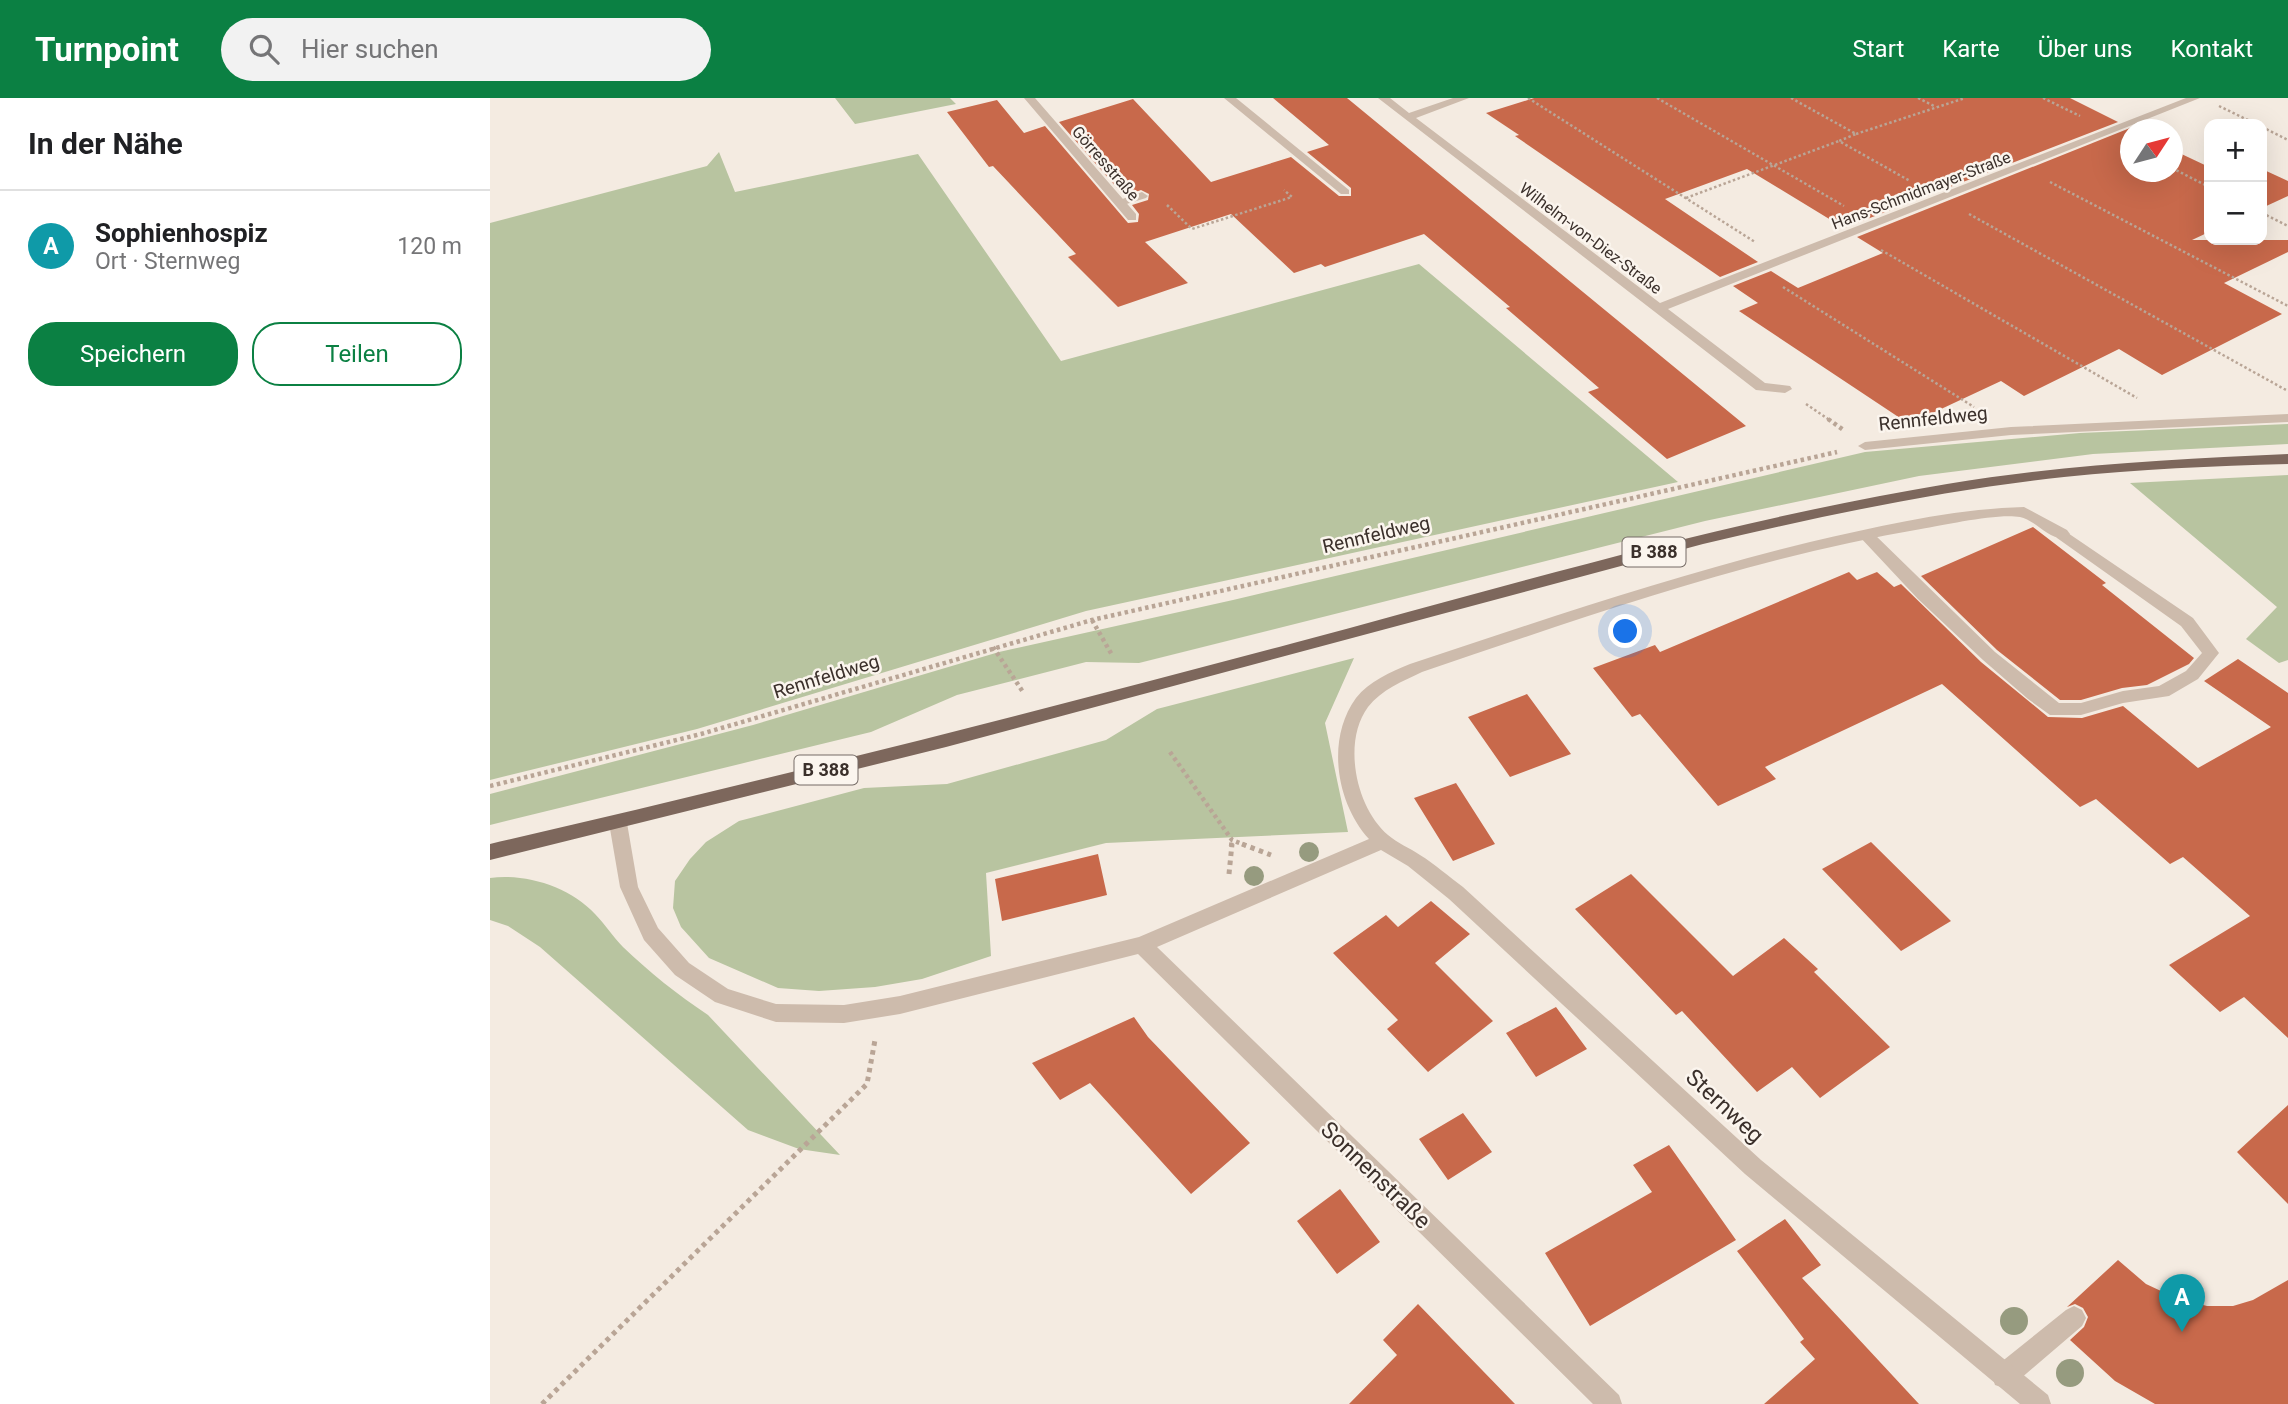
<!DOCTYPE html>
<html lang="de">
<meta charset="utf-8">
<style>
:root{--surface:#fff;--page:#f2f2f2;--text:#202124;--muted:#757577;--line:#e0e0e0;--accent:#0b8043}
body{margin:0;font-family:Roboto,sans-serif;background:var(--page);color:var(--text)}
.controls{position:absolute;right:21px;top:21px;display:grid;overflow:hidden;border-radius:14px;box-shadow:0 7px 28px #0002}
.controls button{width:63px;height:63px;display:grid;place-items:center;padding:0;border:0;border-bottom:2px solid var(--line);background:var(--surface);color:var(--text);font:35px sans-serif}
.compass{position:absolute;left:1630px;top:21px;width:63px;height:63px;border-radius:50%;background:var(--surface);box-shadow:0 7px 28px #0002;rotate:54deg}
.you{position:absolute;left:1136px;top:534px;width:24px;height:24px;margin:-18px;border:5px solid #fff;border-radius:50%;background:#1a73e8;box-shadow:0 0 0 10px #1a73e833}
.badge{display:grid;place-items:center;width:46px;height:46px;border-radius:50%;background:var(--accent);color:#fff;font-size:23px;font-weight:700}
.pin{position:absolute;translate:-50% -58px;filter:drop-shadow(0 2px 4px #0008)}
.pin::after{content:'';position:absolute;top:37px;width:24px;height:21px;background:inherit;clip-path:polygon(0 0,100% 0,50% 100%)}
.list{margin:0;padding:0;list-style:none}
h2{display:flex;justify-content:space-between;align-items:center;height:91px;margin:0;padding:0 28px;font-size:30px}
h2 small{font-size:23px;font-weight:400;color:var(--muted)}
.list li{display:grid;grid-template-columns:46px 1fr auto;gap:21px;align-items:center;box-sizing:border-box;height:112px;padding:0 28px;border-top:2px solid var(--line)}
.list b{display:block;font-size:26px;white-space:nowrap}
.list p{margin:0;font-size:23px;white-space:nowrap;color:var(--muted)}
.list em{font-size:23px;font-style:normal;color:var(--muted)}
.actions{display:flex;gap:14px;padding:21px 28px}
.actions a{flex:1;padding:16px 0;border:2px solid var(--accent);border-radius:28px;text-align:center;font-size:24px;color:var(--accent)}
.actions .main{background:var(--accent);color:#fff}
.icon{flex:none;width:38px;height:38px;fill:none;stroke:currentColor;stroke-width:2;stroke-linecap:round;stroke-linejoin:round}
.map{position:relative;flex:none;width:1798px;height:1306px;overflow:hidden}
header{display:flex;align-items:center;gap:42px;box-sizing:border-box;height:98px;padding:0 35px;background:var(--accent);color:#fff}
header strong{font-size:33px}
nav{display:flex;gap:38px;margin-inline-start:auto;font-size:24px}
.search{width:490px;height:63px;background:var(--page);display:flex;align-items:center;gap:18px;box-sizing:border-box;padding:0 24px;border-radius:38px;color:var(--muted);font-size:26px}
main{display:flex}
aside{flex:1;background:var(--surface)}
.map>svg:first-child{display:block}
.green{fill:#b8c4a0}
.building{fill:#c8694b}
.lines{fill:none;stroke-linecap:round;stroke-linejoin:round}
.path-far2{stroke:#b9a596;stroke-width:2.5;stroke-dasharray:2.5 2.5;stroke-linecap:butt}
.path-far1{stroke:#b9a596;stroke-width:4.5;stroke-dasharray:3.5 3.5;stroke-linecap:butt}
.path{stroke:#b9a596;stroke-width:5;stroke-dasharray:4.5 4.5;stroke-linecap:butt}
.lane{fill:#cdbbac;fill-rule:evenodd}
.street{fill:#cdbbac;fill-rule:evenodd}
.primary{fill:#7d675c;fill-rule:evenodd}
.tree{fill:#969b7f}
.labels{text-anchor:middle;stroke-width:5;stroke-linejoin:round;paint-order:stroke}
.far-street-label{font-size:16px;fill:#3b302b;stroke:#fbf5ee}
.shield{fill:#fbf5ee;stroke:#756b66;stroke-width:2}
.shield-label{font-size:18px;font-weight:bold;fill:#3b302b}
.street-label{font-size:19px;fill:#3b302b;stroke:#fbf5ee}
.near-street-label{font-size:23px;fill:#3b302b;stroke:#fbf5ee}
</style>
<header>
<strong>Turnpoint</strong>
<div class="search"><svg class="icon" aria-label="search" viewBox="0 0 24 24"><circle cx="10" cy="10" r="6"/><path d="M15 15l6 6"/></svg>Hier suchen</div>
<nav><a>Start</a><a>Karte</a><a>Über uns</a><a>Kontakt</a></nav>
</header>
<main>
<aside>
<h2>In der Nähe<small></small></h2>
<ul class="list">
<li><span class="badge" style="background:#0f9aa8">A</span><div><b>Sophienhospiz</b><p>Ort · Sternweg</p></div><em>120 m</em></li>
</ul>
<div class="actions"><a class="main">Speichern</a><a>Teilen</a></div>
</aside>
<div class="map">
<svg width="1798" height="1306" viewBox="0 0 1798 1306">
<rect width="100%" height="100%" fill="#f4ebe1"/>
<path class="green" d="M345,0h115l6,6 -101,20z
M229,54l16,40 183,-38 143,207 358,-97 259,218 -592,129 -389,118 -207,51v-557l217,-57z
M1798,326v20l-195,10 -174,22 -214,45 -566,142 -53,-1 -129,33 -86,37 -381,93v-31l263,-69 246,-73 234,-52 632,-148 215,-19z
M1798,377v185l-9,3 -33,-24 31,-32 -147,-124z
M864,560l-29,65 23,109 -242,11 -120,30 5,83 -69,23 -47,8 -56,4 -41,-3 -69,-30 -28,-31 -8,-19 2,-27 15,-22 16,-17 33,-21 125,-33 83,-4 159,-44 51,-31z
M0,780c36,-5 80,9 105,36 10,10 18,23 28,33 26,25 55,48 85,68l132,140 -41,-6 -51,-19 -208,-183 -32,-21 -18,-6z"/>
<path class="building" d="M783,0h74l399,328 -79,33 -79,-67 11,-4 -93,-80 4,-1 -86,-73 -99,33 -4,-3 -27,9 -63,-59 -86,28 43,41 -70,24 -50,-50 8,-3 -83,-88 -4,1 -42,-55 50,-12 27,33 21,-7 83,97 10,-1 1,-8 -7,-9 16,-5 1,-6 -8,-4 -17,6 -65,-74 74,-23 78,83 80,-25 48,39h12v-8l-44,-36 22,-7z
M1044,0h536l48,24 -274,106 -97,-59 -82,30 93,63 -38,15 -205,-141 4,-1 -33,-22z
M1640,30l3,2h-2v42h42v-22l36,17v65l-17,8h96v12l-64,31 58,31 -120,61 -43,-26 -95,47 -23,-15 -92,43 -170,-113 19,-8 -25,-17 38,-15 27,17 85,-35 -26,-16z
M1772,71l26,12v15l-26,12z
M1543,429l73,56 -4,2 92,73 -5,6 -42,21 -25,3 -41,12h-21l-63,-50 -76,-74z
M1359,474l8,8 20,-8 17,15 7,-3 80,78 67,55 34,1 41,-12 75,62 73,-41 -67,-46 34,-22 50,34v345l-44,-41 -24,15 -51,-47 81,-49 -67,-59 -13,7 -74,-65 -16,8 -138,-123 -177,83 11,12 -58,27 -78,-92 -8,3 -39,-49 62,-23 5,7z
M1037,596l44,60 -61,23 -42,-60z
M966,685l39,61 -42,17 -39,-63z
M1381,744l80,79 -50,30 -79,-82z
M608,756l9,41 -105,26 -7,-42z
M1141,776l102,102 51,-38 34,31 -4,3 76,75 -70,51 -28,-31 -35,25 -75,-81 -6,4 -101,-106z
M941,803l39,33 -35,29 58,58 -65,51 -41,-43 11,-9 -65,-67 53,-38 12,12z
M1066,909l31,42 -51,28 -30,-44z
M644,919l14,20 102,106 -59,51 -101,-111 -30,17 -28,-37z
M1798,1007v99l-51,-52z
M973,1015l29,39 -44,28 -29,-41z
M1179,1047l67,95 -146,86 -45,-73 107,-61 -19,-27z
M850,1091l40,53 -43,32 -40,-53z
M1295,1121l36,46 -19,13 117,126h-155l51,-45 -15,-17 4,-3 -67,-88z
M1628,1162l28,24 30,14 31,8h26l20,-6 35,-20v124h-133l-40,-23 -45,-41 14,-13 4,-10 -5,-9 -8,-4 -8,3z
M928,1206l97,100h-166l48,-49 -14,-15z"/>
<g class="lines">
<path class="path-far2" d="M1038,0l227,144
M1167,0l187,108
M1301,0l65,36 -17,7 71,40
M1428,0l18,9
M1553,0l37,18
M1729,8l37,18
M1772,29l26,13
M1366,36l109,-36
M1682,70l37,19
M1560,84l238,124
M1196,100l153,-57
M677,107l25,24 100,-32 -8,-7
M1772,115l26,13
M1479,116l317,176
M1391,152l256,148
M1293,189l191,120
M1316,306l25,17"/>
<path class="path-far1" d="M1338,321l17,12
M602,522l20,35
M503,549l30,45
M680,654l62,88 15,6
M0,688l211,-52 391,-114 745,-168
M741,748l1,-6"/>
<path class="path" d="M752,746l29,11
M739,776l3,-30
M52,1306l325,-320 8,-44"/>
<path class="lane" d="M734,0h12l113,92v4h-8z
M652,94l6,4 -2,2 -26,8 -6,-4z
M1798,316v8l-277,13 -146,15 -7,-4 7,-4 146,-15z
M1572,431l131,89 26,35 -21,26 -29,17 -46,7 -42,12h-31l-22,-16 -45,-39 -65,-61 -59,-63 8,-5 5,1 123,120 64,51h22l42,-12 36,-5 27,-15 16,-18 -21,-27 -124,-88 -3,-4 3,-4z
M1584,1208l8,4 4,8 -4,8 -69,59 -9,3 -9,-3 -3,-9 3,-9 71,-57z"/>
<path class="street" d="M534,0h11l101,116v6h-8z
M888,0h12l19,15 44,-15h16l-53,20 244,185 526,-205h14l-532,211 97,74 25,3 2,3 -7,4 -29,-3z
M1534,409l43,23 3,4 -3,4c-17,4 -31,-18 -47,-21 -23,-4 -75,8 -99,12 -171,29 -336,88 -499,143 -19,9 -41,18 -54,35 -26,35 -12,101 20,128 9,8 22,13 32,20 15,9 29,22 43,32l298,273 287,235 3,9h-31l-275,-230 -296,-275 -41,-33 -27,-16 -224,97 462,448 3,9h-29l-455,-450 -238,60 -56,9 -68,-1 -61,-20 -40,-27 -31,-35 -24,-53 -11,-64 3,-5 6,-2 6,2 3,5 11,64 20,41 31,35 39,26 48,15 68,1 56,-9 239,-59 230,-98c-33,-36 -43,-100 -13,-141 13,-17 35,-26 54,-34 132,-44 265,-89 400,-122 70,-16 142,-33 214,-35z"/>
<path class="primary" d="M1798,356v10c-75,2 -149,5 -224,13 -122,13 -242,39 -361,67l-757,203 -456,113v-16c268,-62 534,-129 800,-200 217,-58 434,-123 657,-160 113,-19 227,-25 341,-30z"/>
</g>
<g class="tree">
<circle cx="819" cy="754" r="10"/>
<circle cx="764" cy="778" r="10"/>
<circle cx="1524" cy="1223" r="14"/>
<circle cx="1580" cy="1275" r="14"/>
</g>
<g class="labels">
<g class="far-street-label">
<text transform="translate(616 65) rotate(49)" y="6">Görresstraße</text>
<text transform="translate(1431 92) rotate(-21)" y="6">Hans-Schmidmayer-Straße</text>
<text transform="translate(1101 140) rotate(37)" y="6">Wilhelm-von-Diez-Straße</text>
</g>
<g class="shield">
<rect x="1132.5" y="439.5" width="63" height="29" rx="5"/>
<rect x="304.5" y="657.5" width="63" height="29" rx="5"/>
</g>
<g class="shield-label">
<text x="1164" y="460">B 388</text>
<text x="336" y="678">B 388</text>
</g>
<g class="street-label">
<text transform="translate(1443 320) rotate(-6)" y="7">Rennfeldweg</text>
<text transform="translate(886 436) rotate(-13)" y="7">Rennfeldweg</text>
<text transform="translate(336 578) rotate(-17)" y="7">Rennfeldweg</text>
</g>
<g class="near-street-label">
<text transform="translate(1235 1008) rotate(43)" y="8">Sternweg</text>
<text transform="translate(886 1077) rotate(44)" y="8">Sonnenstraße</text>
</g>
</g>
</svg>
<div class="controls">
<button>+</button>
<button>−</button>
</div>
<svg class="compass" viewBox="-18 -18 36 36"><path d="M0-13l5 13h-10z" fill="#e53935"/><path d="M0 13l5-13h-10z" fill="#757577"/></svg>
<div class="you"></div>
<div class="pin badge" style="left:1692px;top:1234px;background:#0f9aa8">A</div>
</div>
</main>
